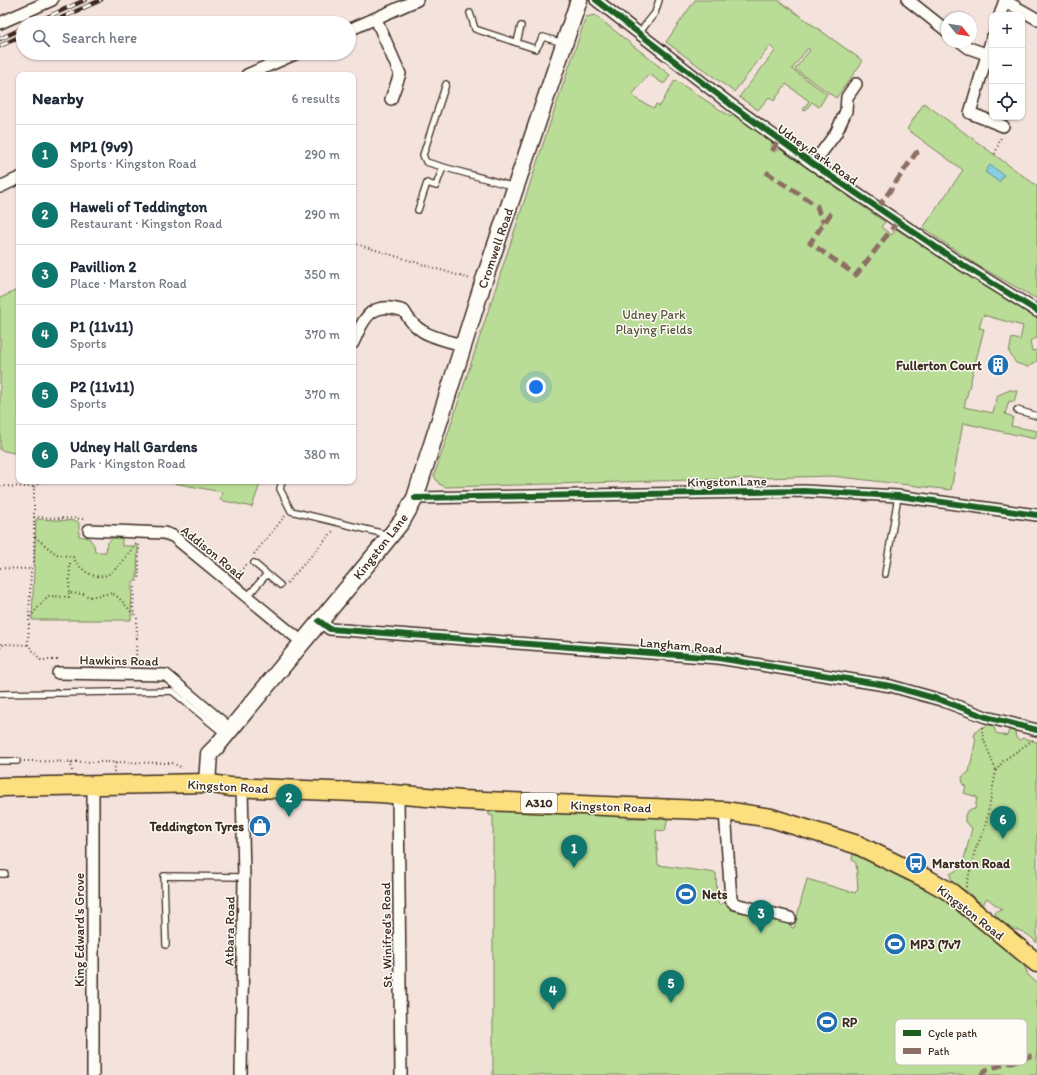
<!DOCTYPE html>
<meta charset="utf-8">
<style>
:root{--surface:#fff;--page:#f6f6f7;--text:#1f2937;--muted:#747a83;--line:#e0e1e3;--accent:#0f766e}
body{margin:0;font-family:Itim,sans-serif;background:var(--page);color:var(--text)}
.controls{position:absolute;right:12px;top:12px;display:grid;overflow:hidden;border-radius:8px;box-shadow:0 1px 3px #0004}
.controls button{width:36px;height:36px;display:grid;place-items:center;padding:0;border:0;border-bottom:1px solid var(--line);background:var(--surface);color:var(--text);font:20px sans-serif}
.compass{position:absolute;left:941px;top:12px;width:36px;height:36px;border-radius:50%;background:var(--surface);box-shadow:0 1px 3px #0004;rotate:120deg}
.you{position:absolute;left:536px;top:387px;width:14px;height:14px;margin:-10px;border:3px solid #fff;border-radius:50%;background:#1a73e8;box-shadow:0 0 0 6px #1a73e833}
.badge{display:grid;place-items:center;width:26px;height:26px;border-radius:50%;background:var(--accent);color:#fff;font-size:13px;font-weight:700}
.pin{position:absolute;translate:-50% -33px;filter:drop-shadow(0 1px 2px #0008)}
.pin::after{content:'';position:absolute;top:21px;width:14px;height:12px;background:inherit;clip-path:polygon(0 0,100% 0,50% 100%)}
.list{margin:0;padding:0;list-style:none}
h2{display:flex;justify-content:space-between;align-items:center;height:52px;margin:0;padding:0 16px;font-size:17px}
h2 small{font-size:13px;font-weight:400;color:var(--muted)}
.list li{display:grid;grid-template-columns:26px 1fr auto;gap:12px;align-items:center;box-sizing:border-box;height:60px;padding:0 16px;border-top:1px solid var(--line)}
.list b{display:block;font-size:15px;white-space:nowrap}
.list p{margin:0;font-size:13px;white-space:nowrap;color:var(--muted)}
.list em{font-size:13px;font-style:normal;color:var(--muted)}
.icon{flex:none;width:22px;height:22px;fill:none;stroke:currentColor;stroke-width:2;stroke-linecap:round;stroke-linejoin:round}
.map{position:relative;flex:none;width:1037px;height:1075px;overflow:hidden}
.search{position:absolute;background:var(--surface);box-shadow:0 1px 3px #0004;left:16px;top:16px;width:340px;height:44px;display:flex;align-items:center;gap:10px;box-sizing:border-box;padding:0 14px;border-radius:22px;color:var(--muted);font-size:15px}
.panel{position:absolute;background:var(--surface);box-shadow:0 1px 3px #0004;left:16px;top:72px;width:340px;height:412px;border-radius:8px}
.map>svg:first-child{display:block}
.green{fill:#b9dc96;stroke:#7a835a}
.water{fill:#84cfe4;stroke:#678d95}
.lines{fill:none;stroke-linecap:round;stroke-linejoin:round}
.lane-casing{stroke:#3b2a1e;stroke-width:8}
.street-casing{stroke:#3b2a1e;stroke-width:14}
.secondary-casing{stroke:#3b2a1e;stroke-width:19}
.primary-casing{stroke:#3b2a1e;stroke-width:21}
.path{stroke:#3b2a1e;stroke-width:2;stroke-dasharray:1 3;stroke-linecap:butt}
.lane{stroke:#fdfcf7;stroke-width:5.5}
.street{stroke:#fdfcf7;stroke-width:11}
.secondary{stroke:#fdfcf7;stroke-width:16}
.primary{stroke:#fce080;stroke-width:18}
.rail-casing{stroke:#3b2a1e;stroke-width:4.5}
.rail{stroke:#fdfcf7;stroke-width:3;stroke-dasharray:9;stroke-linecap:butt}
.quiet{stroke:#8d6e63;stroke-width:5;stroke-dasharray:10 5;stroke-linecap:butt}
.cycleway-casing{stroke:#fdfcf7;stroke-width:8}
.cycleway{stroke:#1b5e20;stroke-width:6}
.labels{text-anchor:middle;stroke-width:3;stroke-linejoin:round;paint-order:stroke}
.shield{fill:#fdfcf7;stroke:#75695f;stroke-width:1}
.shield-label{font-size:12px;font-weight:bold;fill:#3b2a1e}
.street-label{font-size:13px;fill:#3b2a1e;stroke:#fdfcf7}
.park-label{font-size:13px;fill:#5a563c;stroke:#fdfcf7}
.poi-label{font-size:13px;font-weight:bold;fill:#3b2a1e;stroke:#fdfcf7;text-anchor:start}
.key{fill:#fdfcf7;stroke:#c3bdb6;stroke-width:1}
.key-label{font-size:11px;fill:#3b2a1e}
</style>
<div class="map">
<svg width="1037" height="1075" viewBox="0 0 1037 1075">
<rect width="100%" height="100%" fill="#f4e2dd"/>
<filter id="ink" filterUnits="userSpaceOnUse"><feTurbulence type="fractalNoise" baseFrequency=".025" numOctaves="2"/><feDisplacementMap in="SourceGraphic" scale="8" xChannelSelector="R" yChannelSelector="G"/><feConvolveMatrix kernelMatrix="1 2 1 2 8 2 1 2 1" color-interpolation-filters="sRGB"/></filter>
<g filter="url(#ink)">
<path class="green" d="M695,0h83l85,61 -27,37 -41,-29 15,-19 -2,-2 -16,21 35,25 -8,13 -7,-5 -7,9 -2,-1 6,-9 -23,-17 -12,17 -5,-4 -11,13 -19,-13 36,-46 -5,-5 -36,46 -68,-50z
M595,15l75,60 -5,8h-3l-13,-9 -17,21 6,5 16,8 2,-4 4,2 15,-26 56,37 2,-4 40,30 -2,3 6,5 3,-2 105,73 -4,5 11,8 4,-6 141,88v21l-7,3 2,10 5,-1v11l-9,6 -12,-4 -7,-11 3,-14 8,2 3,-14 -40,-11 -4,13 5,1 -20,78 29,6 5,-18 12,-5 7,1 -3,11 -5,-1 -4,13 8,3 -2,9 26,5 -2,8 -72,-16 -12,67 -119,-14 -386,11 -7,-3 -5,-8 112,-341 40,-118z
M924,103l113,83v113l-60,-34 -54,-37 40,-58 -56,-41z
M19,289v165l-19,-4v-152z
M163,481h98l-9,26 -32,-7 2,-8z
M36,519l41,2 2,2v13l10,2 5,7 1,7h11l1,-8 5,-6h10v8h16l-1,32 -5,5 -1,37h-99z
M988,725h5l3,8 11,3 2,-6 6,2 1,6 4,2 3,-2 14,4v201c-8,-9 -18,-15 -30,-14l-13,-10 2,-8 6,-1 -15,-12 -4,6 -8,-5 -8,-8 -9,-1 -6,-8 -2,-8 12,-7 10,-39 -7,-6v-7l4,-5 6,-1 2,-12 -13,-4 2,-7 -3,-1 -1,-8 7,-5 7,-33 -2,-2c2,-9 6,-8 14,-12z
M488,807l84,2 11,6 5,-4 8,1 2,3 25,-4 4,7h18l1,-6 22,5 -3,14 -9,-1 2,35 58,8 1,27 2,5 9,-4 39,20 4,-3 19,6 2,4h2l13,-49 48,14 3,-4 -2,-26 -4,-3 1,-8 45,21 2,4 7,3 6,-2 6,4 1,5 5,3 5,-2 18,13 1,3h5l1,4h3l34,30 5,-1 28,30 3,8 9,8v92h-544v-259l-4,-1z"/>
<path class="water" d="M990,165l14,10 -5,7 -14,-10z"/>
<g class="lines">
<g class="lane-casing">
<path id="lane" d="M470,13l5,16 61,20 7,-12 20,6
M639,33l16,-20 4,-13
M517,42l4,-16
M443,167l-17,-5 -3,-7 23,-71
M418,210l9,-27 9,3 7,-19 72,20
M1017,410l20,6
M282,481l-2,8 11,22 98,24
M254,563l26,22
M885,574l13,-78
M247,597l20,-23
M0,694l172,-3 52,43
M0,761h17
M0,874h5
M166,945l-2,-69 80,1"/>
</g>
<g class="street-casing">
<path id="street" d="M596,0l134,104 83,60 142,96 82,51
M908,0l39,31
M1005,1l32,18
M1000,15l5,-15
M376,19l24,55 -9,25
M0,23l52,-23
M349,30l68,-30
M992,38l-22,75 33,13
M961,42l8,6 17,6
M247,75l50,-22
M813,164l23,-31 10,-22 1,-14 9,-13
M0,187l19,-9
M353,343c12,-27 19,-43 51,-32 14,26 34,26 60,35
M415,498l389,-7 94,5 139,19
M89,530l75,3 9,3 129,106
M319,621l11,8 388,29 173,28 50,14 45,17 51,13
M58,673l108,2 64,54
M93,784v291
M398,795l3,280
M725,811l6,89 4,4 55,14
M241,1075l3,-198 -2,-90"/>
</g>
<g class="secondary-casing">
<path id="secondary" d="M207,783l2,-29 7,-7 167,-202 19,-24 13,-23 68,-215 96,-283"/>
</g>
<g class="primary-casing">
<path id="primary" d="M0,787l207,-4 23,4 150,6 82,7 263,11 46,7 87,27 71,35 21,12 87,71"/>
</g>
<path class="path" d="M995,154l6,-17
M353,243l117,36
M0,486l34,1v78l-3,4 -3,76 13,15h16v2
M34,487l8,-6
M34,517l51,2
M35,537l21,17 17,3c7,14 24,26 39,15 9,-7 17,-20 25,-29
M254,554l31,-38
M70,563l-1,30 14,1 6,3 23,-4 7,5 16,18
M0,568l31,1
M238,575l8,-11
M287,583l47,-53
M30,617l18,-21 21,1v-4
M0,644h4
M0,648l4,-4 24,1
M136,663l1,-46 -4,-7 1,-26 5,-7v-35
M982,727l1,11 13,32
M24,761l148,2 11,5
M71,762l1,9
M114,772l2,-11
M966,887l9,-37 10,-22 11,-57 7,-10 30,-21
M1037,1008v3"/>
<use href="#lane" class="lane"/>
<use href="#street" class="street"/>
<use href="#secondary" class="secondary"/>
<use href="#primary" class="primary"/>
<g class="rail-casing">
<path id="rail" d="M34,23l51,-23
M50,23l51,-23
M0,39l23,-11
M0,46l23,-11"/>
</g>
<use href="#rail" class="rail"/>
<path class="quiet" d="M772,151l7,-10
M766,172l51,34 4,13 3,3
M878,208l38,-55 5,-2
M831,213l-21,30 46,32 42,-54
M981,1075l5,-5 51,-16"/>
<g class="cycleway-casing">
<path id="cycleway" d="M596,0l134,104 83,60 142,96 82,51
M415,498l389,-7 94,5 139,19
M319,621l11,8 388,29 173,28 50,14 45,17 51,13"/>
</g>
<use href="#cycleway" class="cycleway"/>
</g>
</g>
<defs>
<g id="building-disc" transform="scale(1.15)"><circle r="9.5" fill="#1f6fb2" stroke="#fdfcf7"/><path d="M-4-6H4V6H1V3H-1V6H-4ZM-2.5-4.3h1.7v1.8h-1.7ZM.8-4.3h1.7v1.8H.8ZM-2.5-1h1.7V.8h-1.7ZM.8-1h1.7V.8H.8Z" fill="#fff"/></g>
<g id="shop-disc" transform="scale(1.15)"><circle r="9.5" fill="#1f6fb2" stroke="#fdfcf7"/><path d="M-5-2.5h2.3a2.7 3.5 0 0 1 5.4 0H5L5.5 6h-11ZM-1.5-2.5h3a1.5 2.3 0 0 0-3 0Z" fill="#fff"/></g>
<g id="bus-disc" transform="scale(1.15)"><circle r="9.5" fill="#1f6fb2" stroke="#fdfcf7"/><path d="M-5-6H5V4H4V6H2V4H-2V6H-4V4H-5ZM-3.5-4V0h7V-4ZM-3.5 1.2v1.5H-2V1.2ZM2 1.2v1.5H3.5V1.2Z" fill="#fff"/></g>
<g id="stadium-disc" transform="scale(1.15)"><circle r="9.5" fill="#1f6fb2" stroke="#fdfcf7"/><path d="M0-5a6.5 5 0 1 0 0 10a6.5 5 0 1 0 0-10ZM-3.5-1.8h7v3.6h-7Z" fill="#fff"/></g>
</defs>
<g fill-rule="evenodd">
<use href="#building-disc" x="998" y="365"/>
<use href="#shop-disc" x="260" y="826"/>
<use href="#bus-disc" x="916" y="863"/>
<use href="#stadium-disc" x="686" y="894"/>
<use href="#stadium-disc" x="895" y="944"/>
<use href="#stadium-disc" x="827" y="1022"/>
</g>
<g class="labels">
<rect class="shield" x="521" y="793" width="36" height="20" rx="3"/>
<g class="shield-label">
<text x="539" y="807">A310</text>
</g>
<g class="street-label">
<text transform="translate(818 154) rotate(35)" y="5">Udney Park Road</text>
<text transform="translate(495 248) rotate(-71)" y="5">Cromwell Road</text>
<text transform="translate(727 481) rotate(-1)" y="5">Kingston Lane</text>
<text transform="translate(380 546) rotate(-52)" y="5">Kingston Lane</text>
<text transform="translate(213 552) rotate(39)" y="5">Addison Road</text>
<text transform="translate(681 645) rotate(5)" y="5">Langham Road</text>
<text transform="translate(119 660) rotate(1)" y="5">Hawkins Road</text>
<text transform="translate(228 786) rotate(3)" y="5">Kingston Road</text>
<text transform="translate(611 806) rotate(2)" y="5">Kingston Road</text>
<text transform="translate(971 912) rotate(38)" y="5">Kingston Road</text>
<text transform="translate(79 930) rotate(-90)" y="5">King Edward's Grove</text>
<text transform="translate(229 931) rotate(-89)" y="5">Atbara Road</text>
<text transform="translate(386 935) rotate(-91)" y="5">St. Winifred's Road</text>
</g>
<g class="park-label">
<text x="654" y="319">Udney Park<tspan x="654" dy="15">Playing Fields</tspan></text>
</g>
<g class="poi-label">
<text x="982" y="370" text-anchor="end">Fullerton Court</text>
<text x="244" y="831" text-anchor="end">Teddington Tyres</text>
<text x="932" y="868">Marston Road</text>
<text x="702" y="899">Nets</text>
<text x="910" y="949">MP3 (7v7</text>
<text x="842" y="1027">RP</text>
</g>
</g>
<rect x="895" y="1019" width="132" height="46" rx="6" class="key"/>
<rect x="903" y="1030" width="18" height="6" fill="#1b5e20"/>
<rect x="903" y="1048" width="18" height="6" fill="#8d6e63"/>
<g class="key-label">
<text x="928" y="1037">Cycle path</text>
<text x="928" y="1055">Path</text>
</g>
</svg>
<div class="controls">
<button>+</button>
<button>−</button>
<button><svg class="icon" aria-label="locate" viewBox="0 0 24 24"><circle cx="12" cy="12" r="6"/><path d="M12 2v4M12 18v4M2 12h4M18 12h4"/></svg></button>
</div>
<svg class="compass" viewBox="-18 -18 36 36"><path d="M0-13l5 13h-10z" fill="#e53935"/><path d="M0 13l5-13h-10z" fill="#747a83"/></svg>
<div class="you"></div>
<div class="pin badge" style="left:574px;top:868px">1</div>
<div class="pin badge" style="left:289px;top:817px">2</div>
<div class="pin badge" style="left:761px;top:933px">3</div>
<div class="pin badge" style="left:553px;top:1010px">4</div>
<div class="pin badge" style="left:671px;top:1003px">5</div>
<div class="pin badge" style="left:1003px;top:839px">6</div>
<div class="search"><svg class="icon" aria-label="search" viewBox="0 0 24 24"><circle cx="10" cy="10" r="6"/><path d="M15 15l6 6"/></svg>Search here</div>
<section class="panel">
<h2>Nearby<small>6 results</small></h2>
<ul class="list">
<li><span class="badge">1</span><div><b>MP1 (9v9)</b><p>Sports · Kingston Road</p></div><em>290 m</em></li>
<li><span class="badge">2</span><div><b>Haweli of Teddington</b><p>Restaurant · Kingston Road</p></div><em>290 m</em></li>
<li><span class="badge">3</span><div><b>Pavillion 2</b><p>Place · Marston Road</p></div><em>350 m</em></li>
<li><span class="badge">4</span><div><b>P1 (11v11)</b><p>Sports</p></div><em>370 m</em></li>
<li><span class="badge">5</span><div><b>P2 (11v11)</b><p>Sports</p></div><em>370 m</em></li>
<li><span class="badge">6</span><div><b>Udney Hall Gardens</b><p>Park · Kingston Road</p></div><em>380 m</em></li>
</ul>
</section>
</div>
